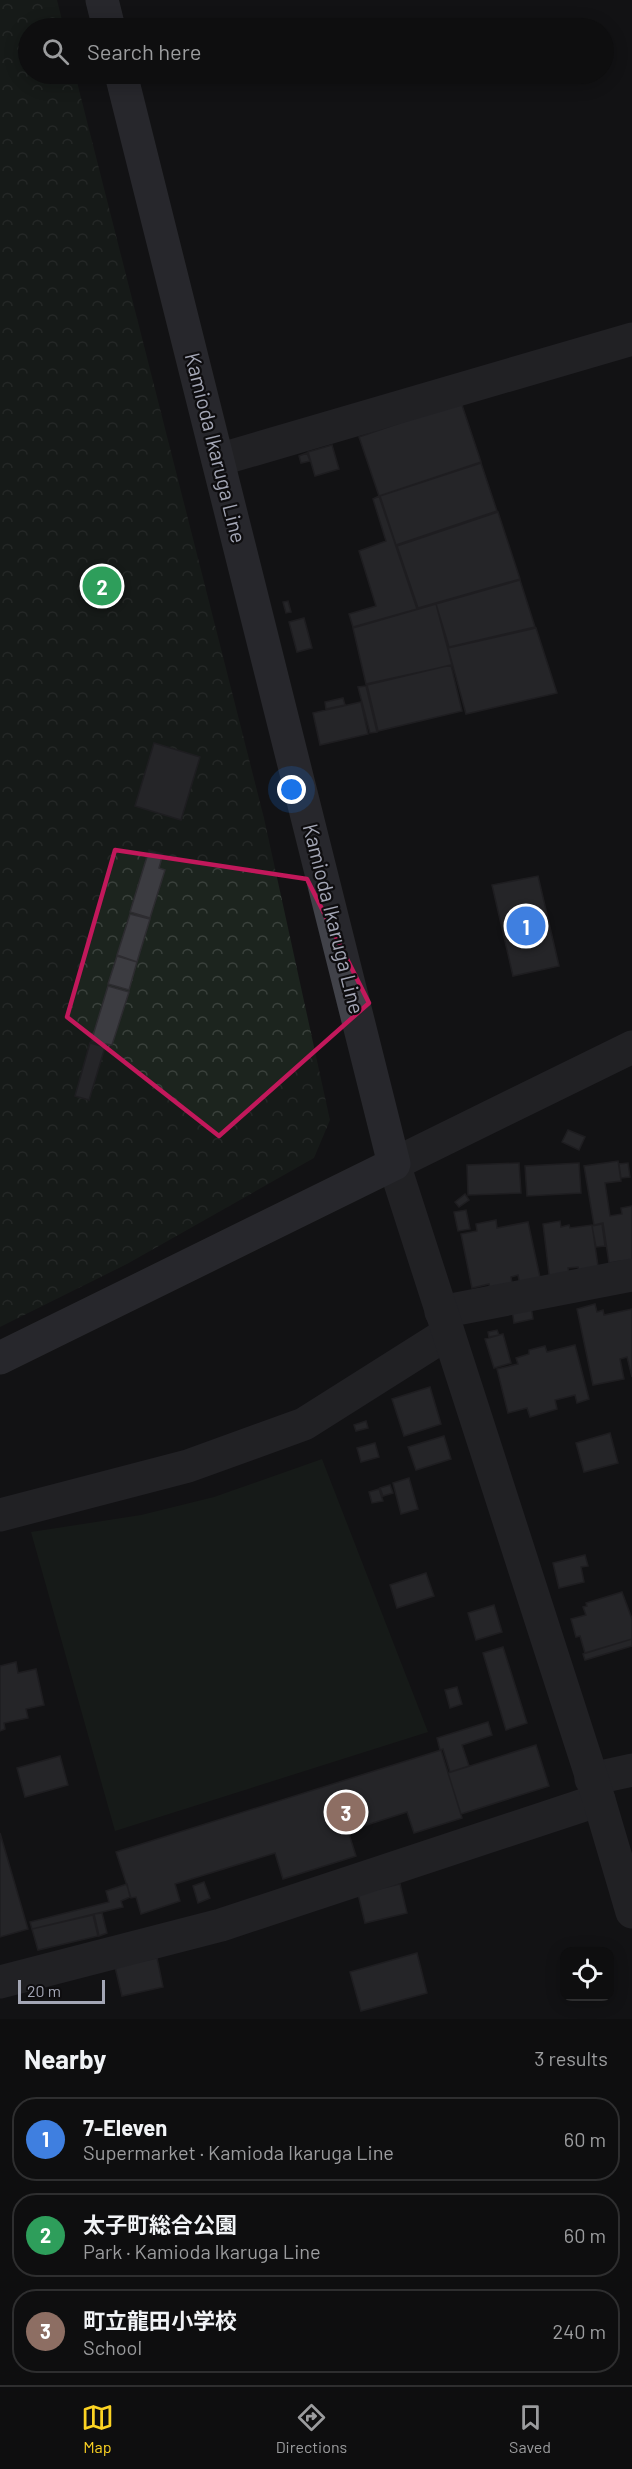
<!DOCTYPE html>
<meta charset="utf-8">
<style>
:root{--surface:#0e0e0f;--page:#171718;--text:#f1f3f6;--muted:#9b9c9e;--line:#2e2e2f;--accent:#fcd323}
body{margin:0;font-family:Barlow,"Noto Sans JP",sans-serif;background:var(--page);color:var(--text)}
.controls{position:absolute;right:18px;bottom:18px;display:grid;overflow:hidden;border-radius:12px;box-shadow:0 3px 15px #0003}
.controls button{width:54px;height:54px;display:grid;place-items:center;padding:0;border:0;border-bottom:2px solid var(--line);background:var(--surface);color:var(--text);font:30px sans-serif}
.scale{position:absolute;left:18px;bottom:15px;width:87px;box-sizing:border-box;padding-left:6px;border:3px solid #a3a6b5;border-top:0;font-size:16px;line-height:21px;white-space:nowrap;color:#a3a6b5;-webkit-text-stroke:4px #0e0d0f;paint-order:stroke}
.you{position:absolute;left:292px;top:790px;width:21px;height:21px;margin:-15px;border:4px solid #fff;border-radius:50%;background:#1a73e8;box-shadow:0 0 0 9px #1a73e833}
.badge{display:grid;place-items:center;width:39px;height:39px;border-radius:50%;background:var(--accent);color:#fff;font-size:20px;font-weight:700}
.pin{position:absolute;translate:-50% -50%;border:3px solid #fff;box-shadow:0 2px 6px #0006}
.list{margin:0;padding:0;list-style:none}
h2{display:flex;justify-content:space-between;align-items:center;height:78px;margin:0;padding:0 24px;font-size:26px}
h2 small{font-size:20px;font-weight:400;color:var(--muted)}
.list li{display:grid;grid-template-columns:39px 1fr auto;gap:18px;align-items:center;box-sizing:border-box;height:84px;margin:0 12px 12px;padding:0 12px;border:2px solid var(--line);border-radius:24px}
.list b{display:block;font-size:22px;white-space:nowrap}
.list p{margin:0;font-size:20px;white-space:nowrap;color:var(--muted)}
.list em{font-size:20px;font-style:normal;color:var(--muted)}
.icon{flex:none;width:33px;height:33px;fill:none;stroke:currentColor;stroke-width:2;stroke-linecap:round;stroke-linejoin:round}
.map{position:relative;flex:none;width:632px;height:2019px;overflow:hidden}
.search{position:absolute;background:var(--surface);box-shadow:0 3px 15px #0003;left:18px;right:18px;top:18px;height:66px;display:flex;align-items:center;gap:15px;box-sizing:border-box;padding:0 21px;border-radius:33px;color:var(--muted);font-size:22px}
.sheet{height:366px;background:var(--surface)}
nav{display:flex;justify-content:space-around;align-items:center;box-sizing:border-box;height:84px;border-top:2px solid var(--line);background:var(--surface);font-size:16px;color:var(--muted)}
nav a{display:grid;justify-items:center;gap:3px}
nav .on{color:var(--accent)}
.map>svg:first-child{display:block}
.park{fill:url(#park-crowns)}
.garden{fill:#1c241e}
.building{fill:#3c3c41;stroke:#2d2c30;stroke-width:1.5}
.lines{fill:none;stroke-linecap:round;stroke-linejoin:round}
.minor{stroke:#333339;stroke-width:33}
.tertiary{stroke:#333339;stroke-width:33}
.secondary{stroke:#414249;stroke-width:33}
.marked{fill:none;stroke:#c2185b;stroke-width:4.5;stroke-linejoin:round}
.labels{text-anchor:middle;stroke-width:4.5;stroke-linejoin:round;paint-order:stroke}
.street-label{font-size:21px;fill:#a3a6b5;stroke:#0e0d0f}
</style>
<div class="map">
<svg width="632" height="2019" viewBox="0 0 632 2019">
<defs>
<pattern id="park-crowns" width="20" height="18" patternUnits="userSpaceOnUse" patternTransform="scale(1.5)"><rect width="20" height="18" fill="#1c241e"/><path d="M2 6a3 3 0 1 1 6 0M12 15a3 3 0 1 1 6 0" fill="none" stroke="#3a413c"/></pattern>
</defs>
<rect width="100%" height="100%" fill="#131214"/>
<path class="park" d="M0,0h57l7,28h-36v46h47l189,744 66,302 -16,38 -187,106 -127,63z"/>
<path class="garden" d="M322,1459l106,273 -313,99 -84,-299 110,-17 73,-18z"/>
<path class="building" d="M461,402l20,60 -102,34 -20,-59z
M332,445l7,24 -24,7 -7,-24z
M307,453l3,8 -9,2 -2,-7z
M481,463l16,48 -101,34 -16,-49z
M379,496l38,113 -64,18 -4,-13 27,-8 -17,-55 27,-10 -13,-42z
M498,512l22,67 -102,29 -21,-62z
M520,580l15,47 -86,20 -13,-43z
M288,601l3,11 -5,1 -3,-11z
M436,604l16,61 -86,19 -13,-56z
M304,618l8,30 -15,4 -8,-30z
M536,628l21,65 -91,21 -18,-66z
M451,665l11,46 -84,20 -11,-46z
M366,686l11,46 -7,1 -12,-46z
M343,698l2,7 -19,4 -1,-7z
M361,702l7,32 -48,11 -7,-32z
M154,743l46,14 -19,63 -46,-14z
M149,850l14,4 -4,14 6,2 -15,48 -20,-6z
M538,876l21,90 -46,10 -21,-91z
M130,914l20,5 -13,43 -20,-7z
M117,956l20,6 -8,28 -21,-6z
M108,986l21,6 -17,53 -6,-1 -1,2 -14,-4z
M90,1043l15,4 -16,53 -14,-4z
M568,1130l17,7 -6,13 -17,-8z
M618,1161l3,20 -16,2 5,33 12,-2 -1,-6 11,-2v60l-12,-5 -11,2 -6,-40 -9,2 -10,-59z
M519,1163l2,30 -53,2 -1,-30z
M579,1163l2,30 -54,3 -2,-30z
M628,1163l2,14 -9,1 -2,-14z
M465,1194l4,6 -10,7 -4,-5z
M466,1210l4,19 -12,2 -4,-19z
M496,1220l1,8 31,-6 13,60 -21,4 -2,-11 -7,2 1,6 -22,6 -1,-5 -17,4 -11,-54 16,-3 -1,-7z
M560,1221l1,6 8,-2 1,3 22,-3 7,48 -19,3 -2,-9 -10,1 2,10 -20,4 -7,-58z
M602,1224l3,22 -9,1 -4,-21z
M595,1304l2,8 6,-2 1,5 28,-6v68l-5,-20 -7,2 4,20 -31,6 -16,-76z
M531,1306l2,13 -19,4 -2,-14z
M497,1330l2,5 -10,2 -1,-5z
M503,1334l8,29 -17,5 -9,-29z
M575,1345l14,54 -12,4 -2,-8 -20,5 2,9 -27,8 -3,-9 -19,5 -11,-44 21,-5 -2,-6 13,-4v-4l16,-4 2,6z
M430,1387l11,37 -37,12 -12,-37z
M366,1421l2,7 -12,3 -2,-6z
M610,1433l8,30 -34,9 -8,-29z
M444,1436l7,23 -35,11 -8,-23z
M375,1443l4,14 -18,5 -4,-14z
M409,1478l9,31 -17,5 -8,-31z
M390,1485l3,8 -10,3 -3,-8z
M379,1489l4,12 -11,2 -3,-11z
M585,1555l3,11 -7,1 3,15 -25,6 -6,-25z
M426,1573l8,23 -37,12 -7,-23z
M622,1592l10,27v20l-47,14 -5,-17 -4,1 -5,-18 15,-4 -3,-8 4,-1 -1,-3z
M494,1605l8,27 -26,8 -8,-27z
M632,1639v7l-47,14 -2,-6z
M503,1647l24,76 -21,7 -23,-77z
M16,1662l2,11 18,-4 8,36 -18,4 2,9 -24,5 1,6 -5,2v-65z
M457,1687l5,17 -12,4 -5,-18z
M488,1722l4,13 -30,10 7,21 -19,6 -7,-23 -3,1 -3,-12z
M536,1745l13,41 -88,28 -13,-41z
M441,1750l21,68 -48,15 -7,-21 -59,19 8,25 -73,23 -8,-26 -100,31 5,17 -39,13 -5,-17 -5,1 -15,-46z
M60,1756l8,29 -43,12 -8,-29z
M0,1833l28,96 -28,8z
M204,1882l6,16 -12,5 -5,-17z
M127,1884l3,13 -9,4 2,6 -91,22 -2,-7 79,-20 -3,-11z
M400,1884l7,29 -42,10 -7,-29z
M102,1913l5,20 -8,3 -5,-22z
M93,1915l5,21 -60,14 -6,-21z
M417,1953l10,40 -66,18 -11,-39z
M157,1958l6,29 -41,9 -7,-29z"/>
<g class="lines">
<path class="minor" d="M218,460l414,-121
M441,1312l191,-37
M0,1515l188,-49 116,-42 144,-91
M591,1779l41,-9
M0,1982l221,-57 378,-125"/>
<path class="tertiary" d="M632,1047l-238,117 205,636 33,112"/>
<path class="secondary" d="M102,0l7,28
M0,1358l394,-194 -273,-1090"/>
</g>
<path d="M0 0H632V2019H0ZM115,850l192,29 62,124 -150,133 -152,-119z" fill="#131214" fill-opacity=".55" fill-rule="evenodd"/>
<path class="marked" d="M115,850l192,29 62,124 -150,133 -152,-119z"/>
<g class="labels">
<g class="street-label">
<text transform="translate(215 448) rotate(76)" y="7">Kamioda Ikaruga Line</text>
<text transform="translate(333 919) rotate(76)" y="7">Kamioda Ikaruga Line</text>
</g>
</g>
</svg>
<div class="controls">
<button><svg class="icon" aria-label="locate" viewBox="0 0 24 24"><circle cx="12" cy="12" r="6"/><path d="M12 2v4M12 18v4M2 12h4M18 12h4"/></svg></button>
</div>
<div class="scale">20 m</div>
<div class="you"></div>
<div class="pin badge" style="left:526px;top:926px;background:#3f7fe0">1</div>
<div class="pin badge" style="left:102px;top:586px;background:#2e9e5b">2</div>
<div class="pin badge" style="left:346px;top:1812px;background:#8d6e63">3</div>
<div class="search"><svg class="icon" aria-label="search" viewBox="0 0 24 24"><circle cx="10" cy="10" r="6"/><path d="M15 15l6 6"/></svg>Search here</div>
</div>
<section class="sheet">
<h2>Nearby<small>3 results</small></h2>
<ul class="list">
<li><span class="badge" style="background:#3f7fe0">1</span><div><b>7-Eleven</b><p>Supermarket · Kamioda Ikaruga Line</p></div><em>60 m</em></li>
<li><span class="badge" style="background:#2e9e5b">2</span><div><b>太子町総合公園</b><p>Park · Kamioda Ikaruga Line</p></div><em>60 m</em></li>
<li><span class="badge" style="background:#8d6e63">3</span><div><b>町立龍田小学校</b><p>School</p></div><em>240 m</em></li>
</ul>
</section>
<nav>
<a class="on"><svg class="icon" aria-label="map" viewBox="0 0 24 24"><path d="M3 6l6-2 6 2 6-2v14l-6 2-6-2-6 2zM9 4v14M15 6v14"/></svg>Map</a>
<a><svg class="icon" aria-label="directions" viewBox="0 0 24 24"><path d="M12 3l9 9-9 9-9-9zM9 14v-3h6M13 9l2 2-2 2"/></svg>Directions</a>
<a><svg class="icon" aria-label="saved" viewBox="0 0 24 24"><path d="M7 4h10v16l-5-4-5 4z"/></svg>Saved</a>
</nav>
